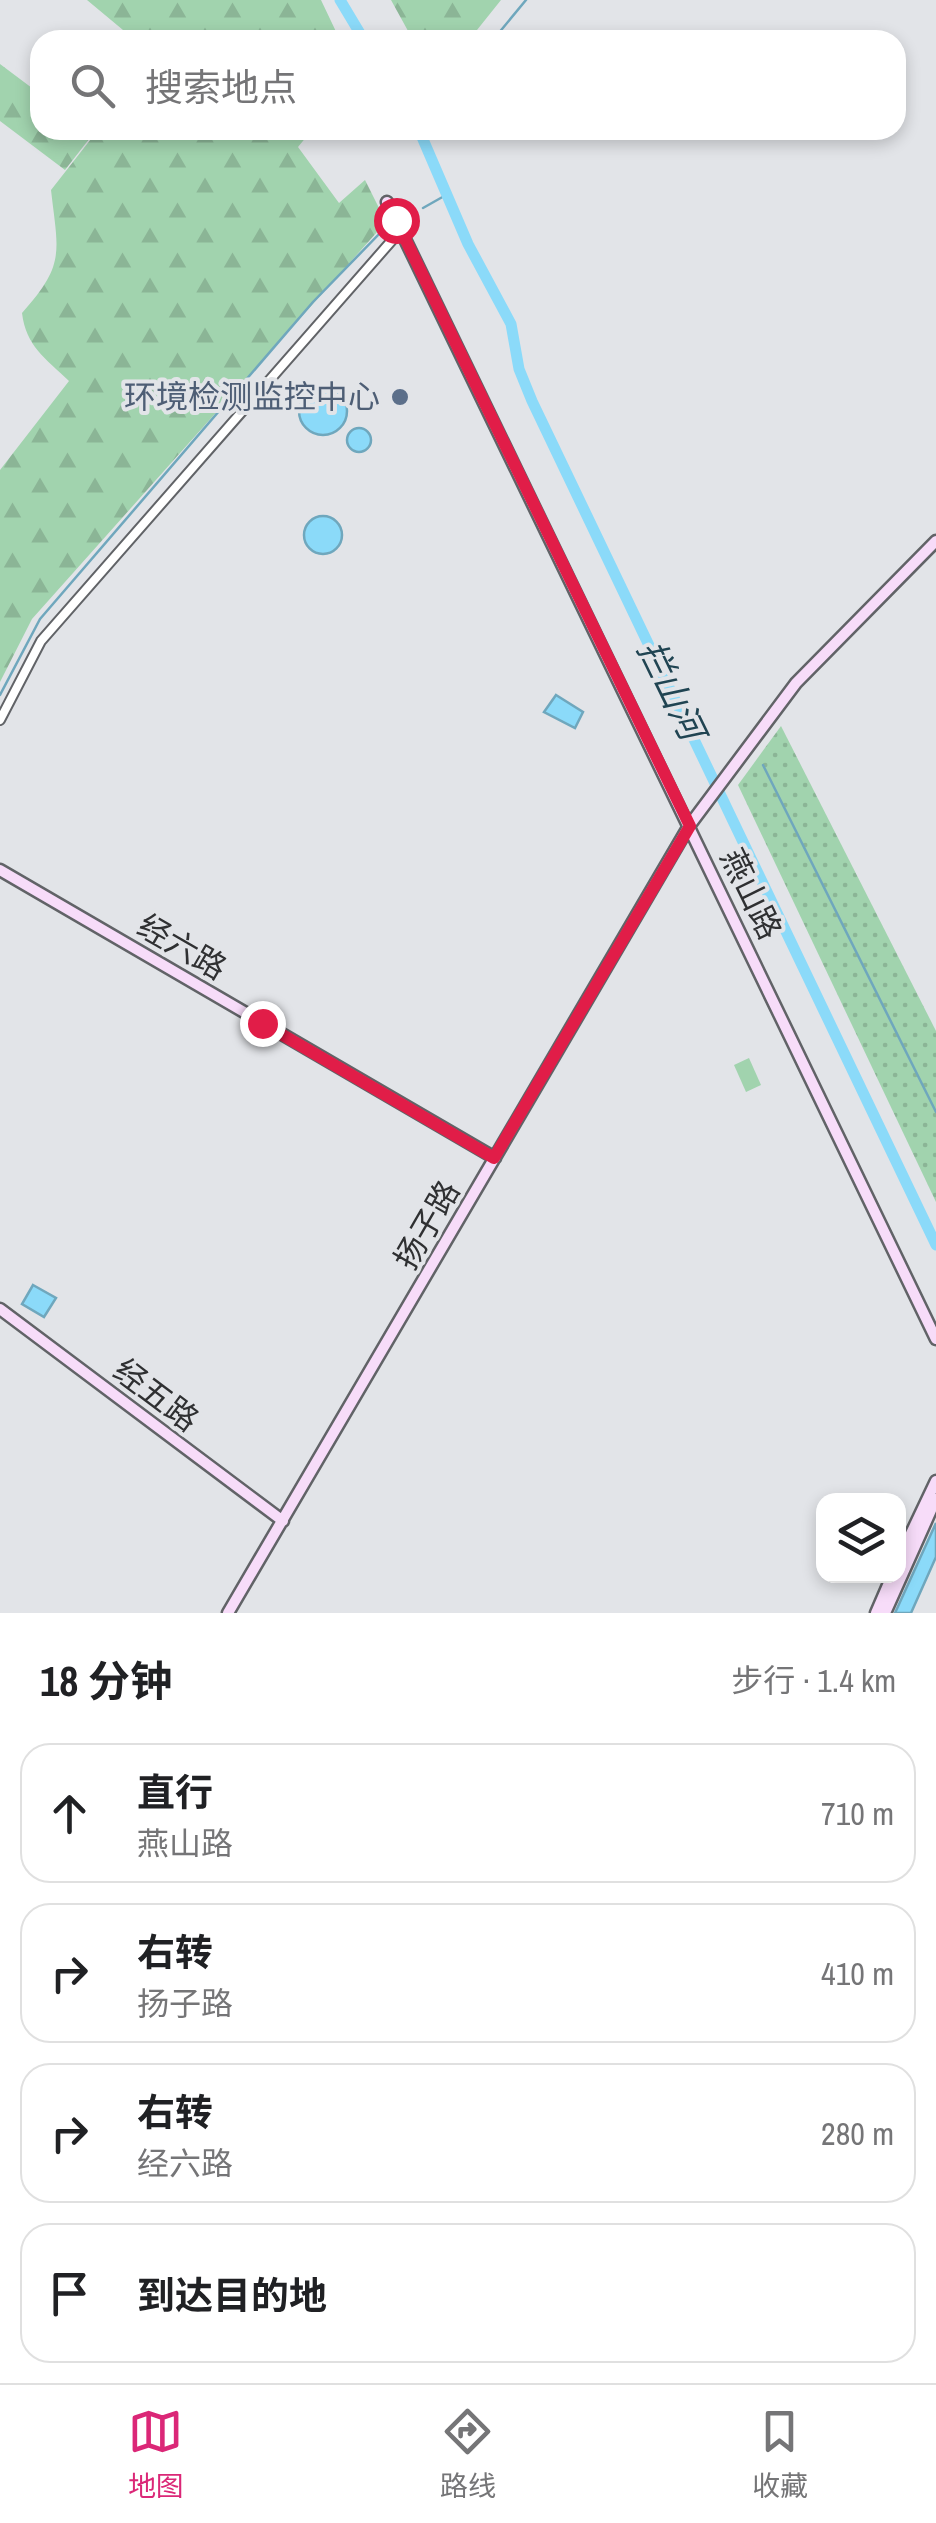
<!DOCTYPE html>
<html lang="zh">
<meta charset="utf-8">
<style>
:root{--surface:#fff;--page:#f2f2f2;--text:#202124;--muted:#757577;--line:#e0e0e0;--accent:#db2777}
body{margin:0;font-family:"Archivo Narrow","Noto Sans SC",sans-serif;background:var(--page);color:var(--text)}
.controls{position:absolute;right:30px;bottom:30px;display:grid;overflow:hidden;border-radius:20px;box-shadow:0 5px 15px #0003}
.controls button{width:90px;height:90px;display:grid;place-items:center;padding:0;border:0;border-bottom:2px solid var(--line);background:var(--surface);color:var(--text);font:50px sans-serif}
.stop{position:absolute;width:30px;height:30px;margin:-22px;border:8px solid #e11d48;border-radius:50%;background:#fff}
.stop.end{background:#e11d48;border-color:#fff;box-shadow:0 2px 10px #0008}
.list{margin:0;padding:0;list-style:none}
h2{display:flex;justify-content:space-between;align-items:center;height:130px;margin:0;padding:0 40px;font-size:42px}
h2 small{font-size:32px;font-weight:400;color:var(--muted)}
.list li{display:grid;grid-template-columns:65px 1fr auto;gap:30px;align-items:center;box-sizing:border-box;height:140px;margin:0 20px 20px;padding:0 20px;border:2px solid var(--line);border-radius:30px}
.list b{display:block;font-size:38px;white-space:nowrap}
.list p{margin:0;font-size:32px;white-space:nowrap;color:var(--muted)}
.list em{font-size:32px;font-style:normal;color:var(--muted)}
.icon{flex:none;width:55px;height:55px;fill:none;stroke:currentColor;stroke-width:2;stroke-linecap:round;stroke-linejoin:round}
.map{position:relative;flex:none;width:936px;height:1613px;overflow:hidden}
.search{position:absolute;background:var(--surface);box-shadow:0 5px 15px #0003;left:30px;right:30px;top:30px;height:110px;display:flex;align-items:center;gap:25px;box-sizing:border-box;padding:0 35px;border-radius:30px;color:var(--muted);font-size:38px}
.sheet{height:770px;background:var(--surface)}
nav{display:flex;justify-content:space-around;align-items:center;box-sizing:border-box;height:140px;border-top:2px solid var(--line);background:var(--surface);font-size:28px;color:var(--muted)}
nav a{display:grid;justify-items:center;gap:5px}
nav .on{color:var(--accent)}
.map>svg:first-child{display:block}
.green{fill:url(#green-dots)}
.forest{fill:url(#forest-firs)}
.pitch{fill:#a1d3ae}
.water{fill:#8bdaf9;stroke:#6fa7bd;stroke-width:2.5}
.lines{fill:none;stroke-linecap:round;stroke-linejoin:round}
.stream{stroke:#6fa7bd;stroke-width:2.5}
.river{stroke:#8bdaf9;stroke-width:11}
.street-casing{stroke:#616367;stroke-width:12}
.secondary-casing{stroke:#616367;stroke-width:15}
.street{stroke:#fff;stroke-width:8}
.secondary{stroke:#f7dcf9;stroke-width:10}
.route{stroke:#e11d48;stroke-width:12}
.service-dot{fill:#5c6f8a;stroke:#e2e4e8;stroke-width:4}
.labels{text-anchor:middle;stroke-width:8;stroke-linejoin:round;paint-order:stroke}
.service-label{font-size:32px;fill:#4e5e75;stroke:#e2e4e8;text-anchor:end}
.street-label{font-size:32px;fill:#2f3032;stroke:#e2e4e8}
.water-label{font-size:35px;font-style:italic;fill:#204452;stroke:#e2e4e8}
</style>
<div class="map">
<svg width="936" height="1613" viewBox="0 0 936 1613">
<defs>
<pattern id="green-dots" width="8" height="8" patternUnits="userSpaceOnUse" patternTransform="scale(2.5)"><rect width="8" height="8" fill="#a1d3ae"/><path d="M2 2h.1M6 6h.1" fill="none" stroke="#8bb596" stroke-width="1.8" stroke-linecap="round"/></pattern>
<pattern id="forest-firs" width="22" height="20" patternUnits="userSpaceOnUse" patternTransform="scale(2.5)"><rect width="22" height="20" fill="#a1d3ae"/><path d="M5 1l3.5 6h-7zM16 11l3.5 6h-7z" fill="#8bb596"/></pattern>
</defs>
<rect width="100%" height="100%" fill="#e2e4e8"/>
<path class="green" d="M781,726l155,305v171l-198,-417z"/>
<path class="forest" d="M87,0h234l19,40h-205z
M391,0h110l-32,40h-56z
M0,64l40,30v36h48l5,4 -28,36 -65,-49z
M98,130h214l-14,17 41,56 26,-23 21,42 -354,397 -32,63v-212l69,-89c-24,-23 -43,-35 -47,-68 44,-49 36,-61 29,-123z"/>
<path class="pitch" d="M749,1058l12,27 -15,7 -12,-27z"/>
<path class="water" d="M299 411a24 24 0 1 1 48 0a24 24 0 1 1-48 0Z
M347 440a12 12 0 1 1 24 0a12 12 0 1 1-24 0Z
M304 535a19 19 0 1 1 38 0a19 19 0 1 1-38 0Z
M556,695l27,17 -8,16 -31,-16z
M33,1285l23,13 -12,19 -22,-13z
M936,1523v34l-25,56h-16z"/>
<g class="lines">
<path class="stream" d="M493,40l33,-40
M423,208l23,-13
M0,695l40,-76 273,-317 69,-71 13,-7
M763,765l173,347"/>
<path class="river" d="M340,0l24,40
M419,130l49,114 43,80 8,45 13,32 404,844"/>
<g class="street-casing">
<path id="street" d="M0,720l41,-79 360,-411"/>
</g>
<g class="secondary-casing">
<path id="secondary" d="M387,202l549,1137
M0,870l495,288
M0,1309l283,212
M898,1561l38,-80
M228,1613l461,-787 107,-143 140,-142
M876,1613l16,-37
M885,1613l51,-114"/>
</g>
<use href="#street" class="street"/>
<use href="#secondary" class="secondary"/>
</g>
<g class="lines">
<path class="route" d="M262,1023l232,135 196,-332 -294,-606"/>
</g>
<circle class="service-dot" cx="400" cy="397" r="10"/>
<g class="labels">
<g class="service-label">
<text x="380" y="408">环境检测监控中心</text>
</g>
<g class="street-label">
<text transform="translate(751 894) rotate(64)" y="11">燕山路</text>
<text transform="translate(182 947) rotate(30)" y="11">经六路</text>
<text transform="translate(427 1225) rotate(-60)" y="11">扬子路</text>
<text transform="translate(156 1395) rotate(37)" y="11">经五路</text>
</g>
<g class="water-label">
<text transform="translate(671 690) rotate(64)" y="12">拦山河</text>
</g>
</g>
</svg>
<div class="controls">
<button><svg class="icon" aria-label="layers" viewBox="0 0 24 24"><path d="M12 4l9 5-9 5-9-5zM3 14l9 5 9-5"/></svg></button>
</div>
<div class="stop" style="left:396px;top:220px"></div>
<div class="stop end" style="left:262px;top:1023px"></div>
<div class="search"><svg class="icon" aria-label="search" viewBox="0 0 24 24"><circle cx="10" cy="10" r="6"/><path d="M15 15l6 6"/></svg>搜索地点</div>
</div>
<section class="sheet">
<h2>18 分钟<small>步行 · 1.4 km</small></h2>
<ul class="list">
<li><svg class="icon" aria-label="ahead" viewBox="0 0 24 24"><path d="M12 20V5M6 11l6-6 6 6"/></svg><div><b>直行</b><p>燕山路</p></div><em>710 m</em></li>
<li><svg class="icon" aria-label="right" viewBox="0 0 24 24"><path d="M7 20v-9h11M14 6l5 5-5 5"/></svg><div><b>右转</b><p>扬子路</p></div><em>410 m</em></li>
<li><svg class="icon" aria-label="right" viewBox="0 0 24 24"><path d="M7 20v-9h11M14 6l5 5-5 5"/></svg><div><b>右转</b><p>经六路</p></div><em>280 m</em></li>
<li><svg class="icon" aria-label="arrive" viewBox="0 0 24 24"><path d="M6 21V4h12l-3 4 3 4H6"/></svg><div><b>到达目的地</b></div></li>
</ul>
</section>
<nav>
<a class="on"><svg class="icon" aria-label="map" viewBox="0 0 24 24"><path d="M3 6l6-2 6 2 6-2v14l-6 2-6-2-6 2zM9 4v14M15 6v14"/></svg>地图</a>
<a><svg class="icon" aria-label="directions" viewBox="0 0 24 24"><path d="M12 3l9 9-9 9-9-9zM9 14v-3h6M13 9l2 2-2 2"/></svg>路线</a>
<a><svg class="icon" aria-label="saved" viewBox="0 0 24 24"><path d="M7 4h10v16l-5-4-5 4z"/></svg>收藏</a>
</nav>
